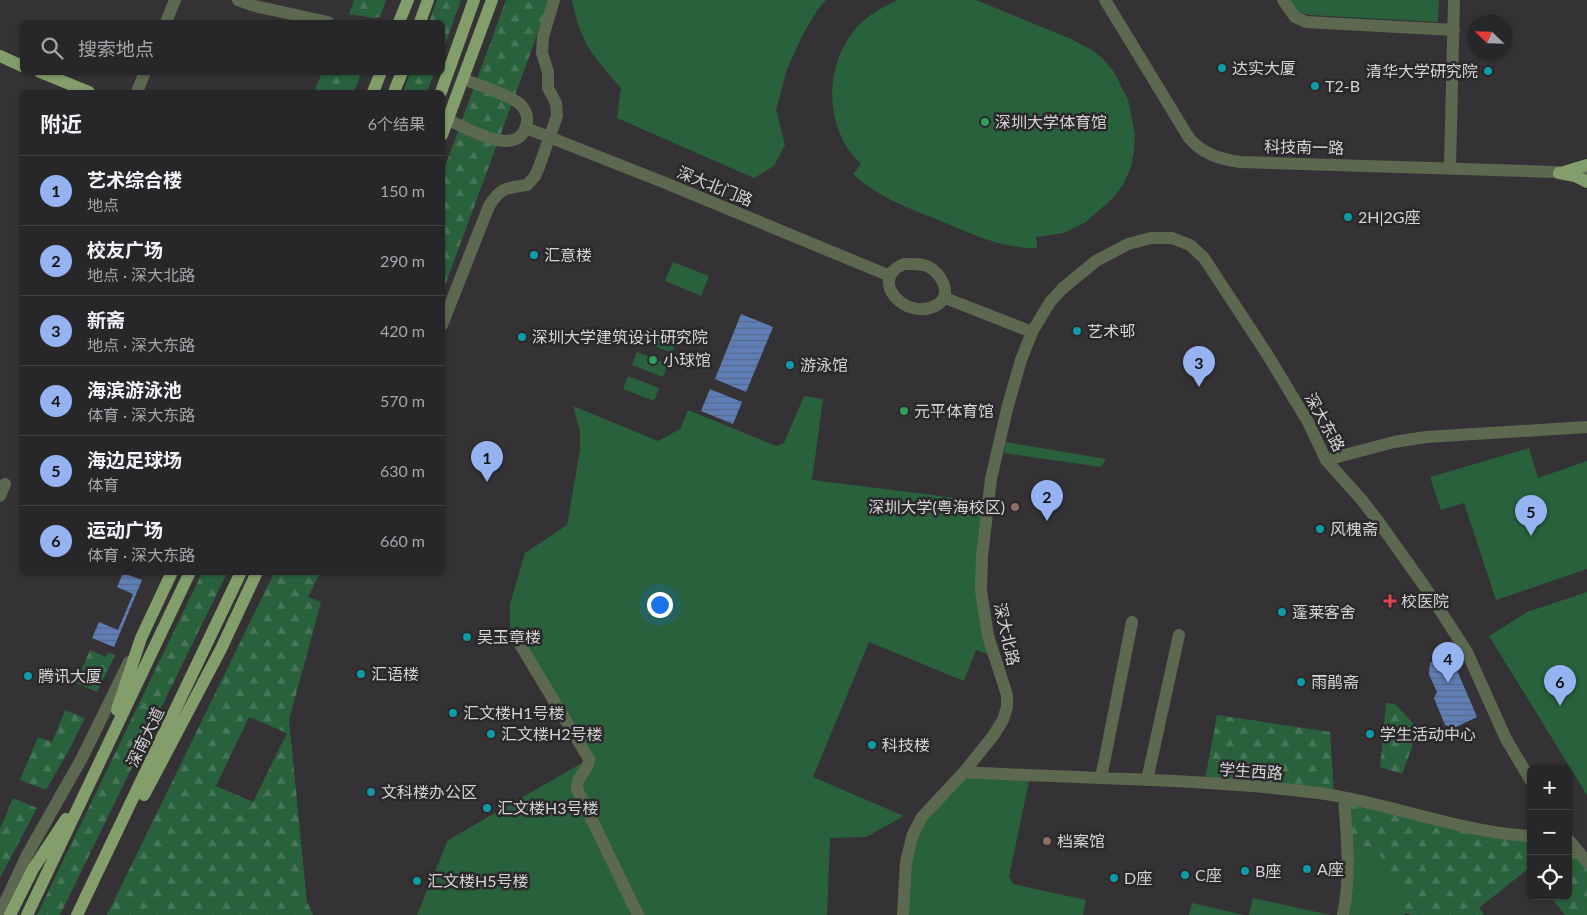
<!DOCTYPE html>
<html lang="zh">
<meta charset="utf-8">
<style>
:root{--surface:#272628;--page:#2f2e30;--text:#f1f3f6;--muted:#a4a5a8;--line:#434345;--accent:#95b2f1}
body{margin:0;font-family:Lato,"Noto Sans SC",sans-serif;background:var(--page);color:var(--text)}
.controls{position:absolute;right:15px;bottom:15px;display:grid;overflow:hidden;border-radius:8px;box-shadow:0 1px 4px #0004}
.controls button{width:45px;height:45px;display:grid;place-items:center;padding:0;border:0;border-bottom:1px solid var(--line);background:var(--surface);color:var(--text);font:25px sans-serif}
.compass{position:absolute;left:1467px;top:15px;width:45px;height:45px;border-radius:50%;background:var(--surface);box-shadow:0 1px 4px #0004;rotate:293deg}
.you{position:absolute;left:659px;top:604px;width:18px;height:18px;margin:-12px;border:4px solid #fff;border-radius:50%;background:#1a73e8;box-shadow:0 0 0 8px #1a73e833}
.badge{display:grid;place-items:center;width:32px;height:32px;border-radius:50%;background:var(--accent);color:#111;font-size:16px;font-weight:700}
.pin{position:absolute;translate:-50% -41px;filter:drop-shadow(0 1px 2px #0008)}
.pin::after{content:'';position:absolute;top:26px;width:18px;height:15px;background:inherit;clip-path:polygon(0 0,100% 0,50% 100%)}
.list{margin:0;padding:0;list-style:none}
h2{display:flex;justify-content:space-between;align-items:center;height:65px;margin:0;padding:0 20px;font-size:21px}
h2 small{font-size:16px;font-weight:400;color:var(--muted)}
.list li{display:grid;grid-template-columns:32px 1fr auto;gap:15px;align-items:center;box-sizing:border-box;height:70px;padding:0 20px;border-top:1px solid var(--line)}
.list b{display:block;font-size:19px;white-space:nowrap}
.list p{margin:0;font-size:16px;white-space:nowrap;color:var(--muted)}
.list em{font-size:16px;font-style:normal;color:var(--muted)}
.icon{flex:none;width:28px;height:28px;fill:none;stroke:currentColor;stroke-width:2;stroke-linecap:round;stroke-linejoin:round}
.map{position:relative;flex:none;width:1587px;height:915px;overflow:hidden}
.search{position:absolute;background:var(--surface);box-shadow:0 1px 4px #0004;left:20px;top:20px;width:425px;height:55px;display:flex;align-items:center;gap:12px;box-sizing:border-box;padding:0 18px;border-radius:8px;color:var(--muted);font-size:19px}
.panel{position:absolute;background:var(--surface);box-shadow:0 1px 4px #0004;left:20px;top:90px;width:425px;height:485px;border-radius:8px}
.map>svg:first-child{display:block}
.green{fill:#29613d}
.forest{fill:url(#forest-firs);fill-rule:evenodd}
.water{fill:url(#water-rules)}
.lines{fill:none;stroke-linecap:round;stroke-linejoin:round}
.minor{stroke:#5c6950;stroke-width:12}
.major{stroke:#839e6b;stroke-width:12}
.culture-dot{fill:#0f9aa8;stroke:#2a282b;stroke-width:2}
.leisure-dot{fill:#2e9e5b;stroke:#2a282b;stroke-width:2}
.education-dot{fill:#8d6e63;stroke:#2a282b;stroke-width:2}
.health-dot{fill:#e0444e;stroke:#2a282b;stroke-width:2}
.labels{text-anchor:middle;stroke-width:5;stroke-linejoin:round;paint-order:stroke}
.poi-label{font-size:16px;fill:#d4d3d5;stroke:#2a282b;text-anchor:start}
.street-label{font-size:16px;fill:#d4d3d5;stroke:#2a282b}
</style>
<div class="map">
<svg width="1587" height="915" viewBox="0 0 1587 915">
<defs>
<pattern id="forest-firs" width="22" height="20" patternUnits="userSpaceOnUse" patternTransform="scale(1.25)"><rect width="22" height="20" fill="#29613d"/><path d="M5 1l3.5 6h-7zM16 11l3.5 6h-7z" fill="#477758"/></pattern>
<pattern id="water-rules" width="6" height="5" patternUnits="userSpaceOnUse" patternTransform="scale(1.25)"><rect width="6" height="5" fill="#607eb6"/><path d="M0 2.5h6" fill="none" stroke="#55688d"/></pattern>
</defs>
<rect width="100%" height="100%" fill="#343235"/>
<path class="green" d="M572,0h254l-8,9 -15,25 -16,35 -11,41 9,35 -11,21 -20,12 -137,-60 4,-30c-16,-18 -34,-37 -42,-61 -3,-9 -5,-18 -7,-27z
M898,0h78l95,39 21,11 11,9 11,13 14,28 7,34 -1,17 -3,16 -7,16 -10,14 -28,25 -22,11 -28,4 1,11c-35,1 -65,-14 -96,-27 -33,-13 -61,-23 -88,-47l8,-10c-38,-36 -38,-101 -2,-139 11,-11 25,-19 39,-25z
M1289,0h150l-1,22 -129,-7 -12,-3z
M673,262l36,14 -8,20 -36,-15z
M647,327l31,12 -6,14 -30,-12z
M637,352l31,12 -5,13 -31,-12z
M628,376l31,12 -5,13 -31,-12z
M804,396l19,3 -11,81 177,22 -7,54 13,101 -19,-7 -12,31 -95,-39 -56,135 91,39 -38,21 -36,1 -3,77h-410l31,-75 141,-81 -79,-132v-23l15,-51 42,-28 13,-75v-19l-7,-25 85,35 22,-12 8,-19 88,36 8,-3z
M1006,442l100,17 -5,8 -97,-14z
M1529,448l9,30 49,-17v108l-91,31 -32,-97 -23,7 -11,-33z
M1587,592v203l-98,-159 38,-24z
M964,772l66,4 -21,101 4,7 73,16 -3,15h-180l10,-81z
M1348,844l28,5 28,41 1,25h-62z
M1253,898l77,17h-81z
M1192,903l52,12h-55z"/>
<path class="forest" d="M354,0h32l-6,17 -7,1 -24,-4z
M437,0h24l-18,50 -1,-28h-13z
M506,0h44l-107,291v-119z
M322,73v-1l39,1 -7,19h-40z
M410,73h24l-7,19h-24z
M202,573h25l-167,342h-23z
M274,573h46l-12,24 13,5 -32,118 18,182 6,13h-206zM249,717l38,16 -34,69 -37,-16z
M90,650l16,7 2,-5 7,3 -18,37 -21,-9z
M1386,703l9,1 18,19 -1,24 -10,27 -22,-7z
M65,710l20,8 -16,32 -23,40 -26,-10 18,-43 14,5z
M1217,715l113,17 4,61 -129,-13z
M13,798l24,10 -37,70v-49z
M1344,798l187,38v36l-3,-3 -49,39 5,7h-73l-6,-2 -2,-23 -27,-41 -28,-5z
M1568,839l19,23v53h-22l-15,-19h18z"/>
<path class="water" d="M741,314l32,13 -27,65 -31,-13z
M710,389l32,13 -9,22 -32,-13z
M123,573l19,7 -28,67 -22,-9 7,-16 19,8 15,-36 -16,-7z
M1450,654l27,63 -23,11 -9,-3 -11,-27 3,-6 -8,-18 1,-11z"/>
<g class="lines">
<path class="minor" d="M238,0l17,6 73,16
M1105,0l84,138c14,16 30,21 51,24l347,11
M1283,0l12,17 11,5 148,8
M166,22l9,-22
M137,92l8,-20
M448,120c20,8 69,39 78,6 3,-8 0,-16 -6,-22 -10,-9 -42,-19 -57,-25
M526,128l137,54 227,94
M1450,168l4,-168
M904,264c8,0 15,-1 23,2 14,6 27,29 10,39 -31,18 -70,-26 -33,-41z
M945,298l87,34
M442,325l47,-119c12,-19 17,-18 38,-21l8,-9 4,-9 18,-51 -1,-13 -8,-15v-16l-6,-19 1,-16 11,-37
M1326,460l68,-18 32,-5 161,-10
M0,496l5,-12
M521,646l68,113c0,13 -13,15 -12,30l61,126
M964,772c118,7 238,6 355,21 71,10 140,39 212,43
M1101,778l31,-156
M1147,780l32,-145
M1568,839l19,23
M0,913l27,-58 55,-97 47,-96
M903,915l3,-53 7,-28 9,-17 42,-45 29,-36 10,-16 4,-13v-12l-19,-59 -7,-45 1,-35 9,-77 16,-70 14,-49 11,-28 18,-30 13,-14 33,-27 32,-17 23,-6h21l18,7 14,13 63,96 41,68 18,38 35,39 17,22 47,66 42,65 39,87 25,42
M1343,915c8,-39 4,-78 1,-117"/>
<path class="major" d="M399,22l9,-22
M420,22l8,-22
M0,56l22,10
M40,72l49,20
M373,92l8,-20
M394,92l8,-20
M441,92l33,-92
M442,135l50,-135
M1564,172l23,-7
M1559,173l16,3 12,6
M117,710l24,-72 31,-66
M144,795l77,-146 36,-77
M10,915l23,-46 33,-50
M27,915l163,-343
M77,915l164,-343"/>
</g>
<g class="culture-dot">
<circle cx="1222" cy="68" r="5"/>
<circle cx="1488" cy="71" r="5"/>
<circle cx="1315" cy="86" r="5"/>
<circle cx="1348" cy="217" r="5"/>
<circle cx="534" cy="255" r="5"/>
<circle cx="1077" cy="331" r="5"/>
<circle cx="522" cy="337" r="5"/>
<circle cx="790" cy="365" r="5"/>
<circle cx="1320" cy="529" r="5"/>
<circle cx="1282" cy="612" r="5"/>
<circle cx="467" cy="637" r="5"/>
<circle cx="361" cy="674" r="5"/>
<circle cx="28" cy="676" r="5"/>
<circle cx="1301" cy="682" r="5"/>
<circle cx="453" cy="713" r="5"/>
<circle cx="491" cy="734" r="5"/>
<circle cx="1370" cy="734" r="5"/>
<circle cx="872" cy="745" r="5"/>
<circle cx="371" cy="792" r="5"/>
<circle cx="487" cy="808" r="5"/>
<circle cx="1307" cy="869" r="5"/>
<circle cx="1245" cy="871" r="5"/>
<circle cx="1185" cy="875" r="5"/>
<circle cx="1114" cy="878" r="5"/>
<circle cx="417" cy="881" r="5"/>
</g>
<g class="leisure-dot">
<circle cx="985" cy="122" r="5"/>
<circle cx="653" cy="360" r="5"/>
<circle cx="904" cy="411" r="5"/>
</g>
<g class="education-dot">
<circle cx="1015" cy="507" r="5"/>
<circle cx="1047" cy="841" r="5"/>
</g>
<path class="health-dot" d="M1387.5 593.5h5v5h5v5h-5v5h-5v-5h-5v-5h5z"/>
<g class="labels">
<g class="poi-label">
<text x="1232" y="74">达实大厦</text>
<text x="1478" y="77" text-anchor="end">清华大学研究院</text>
<text x="1325" y="92">T2-B</text>
<text x="995" y="128">深圳大学体育馆</text>
<text x="1358" y="223">2H|2G座</text>
<text x="544" y="261">汇意楼</text>
<text x="1087" y="337">艺术邨</text>
<text x="532" y="343">深圳大学建筑设计研究院</text>
<text x="663" y="366">小球馆</text>
<text x="800" y="371">游泳馆</text>
<text x="914" y="417">元平体育馆</text>
<text x="1005" y="513" text-anchor="end">深圳大学(粤海校区)</text>
<text x="1330" y="535">风槐斋</text>
<text x="1401" y="607">校医院</text>
<text x="1292" y="618">蓬莱客舍</text>
<text x="477" y="643">吴玉章楼</text>
<text x="371" y="680">汇语楼</text>
<text x="38" y="682">腾讯大厦</text>
<text x="1311" y="688">雨鹃斋</text>
<text x="463" y="719">汇文楼H1号楼</text>
<text x="501" y="740">汇文楼H2号楼</text>
<text x="1380" y="740">学生活动中心</text>
<text x="882" y="751">科技楼</text>
<text x="381" y="798">文科楼办公区</text>
<text x="497" y="814">汇文楼H3号楼</text>
<text x="1057" y="847">档案馆</text>
<text x="1317" y="875">A座</text>
<text x="1255" y="877">B座</text>
<text x="1195" y="881">C座</text>
<text x="1124" y="884">D座</text>
<text x="427" y="887">汇文楼H5号楼</text>
</g>
<g class="street-label">
<text transform="translate(1304 147) rotate(1)" y="6">科技南一路</text>
<text transform="translate(715 186) rotate(22)" y="6">深大北门路</text>
<text transform="translate(1325 422) rotate(61)" y="6">深大东路</text>
<text transform="translate(1007 634) rotate(77)" y="6">深大北路</text>
<text transform="translate(145 737) rotate(-64)" y="6">深南大道</text>
<text transform="translate(1251 771) rotate(4)" y="6">学生西路</text>
</g>
</g>
</svg>
<div class="controls">
<button>+</button>
<button>−</button>
<button><svg class="icon" aria-label="locate" viewBox="0 0 24 24"><circle cx="12" cy="12" r="6"/><path d="M12 2v4M12 18v4M2 12h4M18 12h4"/></svg></button>
</div>
<svg class="compass" viewBox="-18 -18 36 36"><path d="M0-13l5 13h-10z" fill="#e53935"/><path d="M0 13l5-13h-10z" fill="#a4a5a8"/></svg>
<div class="you"></div>
<div class="pin badge" style="left:487px;top:482px">1</div>
<div class="pin badge" style="left:1047px;top:521px">2</div>
<div class="pin badge" style="left:1199px;top:387px">3</div>
<div class="pin badge" style="left:1448px;top:683px">4</div>
<div class="pin badge" style="left:1531px;top:536px">5</div>
<div class="pin badge" style="left:1560px;top:706px">6</div>
<div class="search"><svg class="icon" aria-label="search" viewBox="0 0 24 24"><circle cx="10" cy="10" r="6"/><path d="M15 15l6 6"/></svg>搜索地点</div>
<section class="panel">
<h2>附近<small>6个结果</small></h2>
<ul class="list">
<li><span class="badge">1</span><div><b>艺术综合楼</b><p>地点</p></div><em>150 m</em></li>
<li><span class="badge">2</span><div><b>校友广场</b><p>地点 · 深大北路</p></div><em>290 m</em></li>
<li><span class="badge">3</span><div><b>新斋</b><p>地点 · 深大东路</p></div><em>420 m</em></li>
<li><span class="badge">4</span><div><b>海滨游泳池</b><p>体育 · 深大东路</p></div><em>570 m</em></li>
<li><span class="badge">5</span><div><b>海边足球场</b><p>体育</p></div><em>630 m</em></li>
<li><span class="badge">6</span><div><b>运动广场</b><p>体育 · 深大东路</p></div><em>660 m</em></li>
</ul>
</section>
</div>
